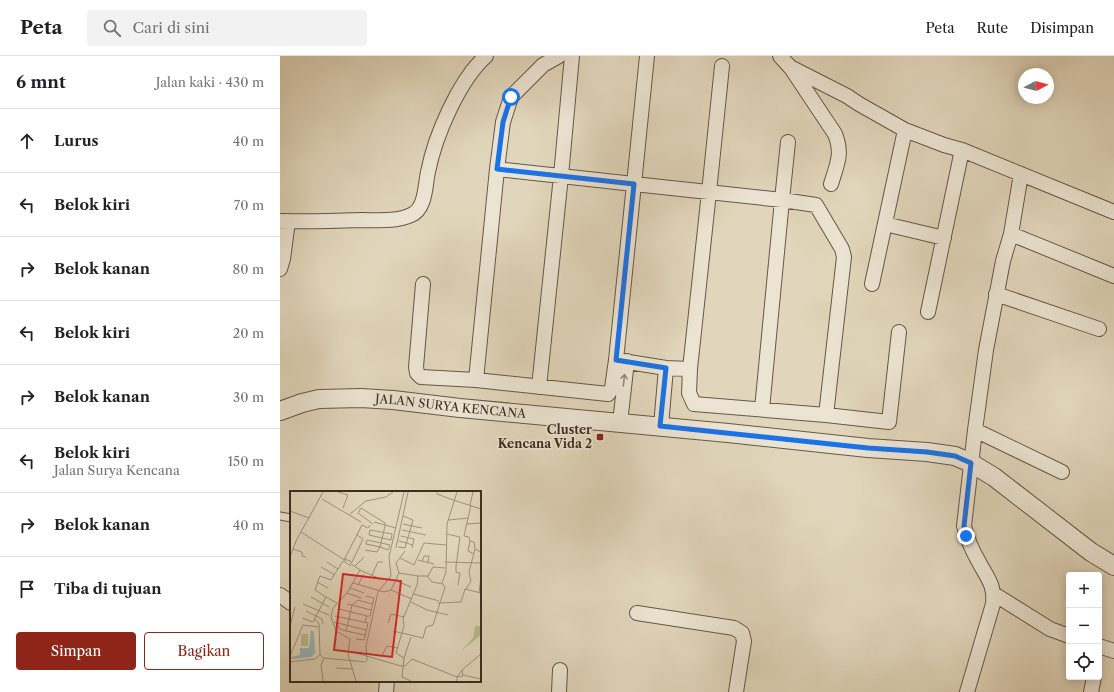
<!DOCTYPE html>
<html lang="id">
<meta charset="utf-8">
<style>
:root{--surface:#fff;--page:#f2f2f2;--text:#202124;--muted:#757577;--line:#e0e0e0;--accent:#8f2418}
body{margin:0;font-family:"Libre Caslon Text",serif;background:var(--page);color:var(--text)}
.controls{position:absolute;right:12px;bottom:12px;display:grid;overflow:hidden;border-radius:4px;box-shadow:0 2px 10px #0003}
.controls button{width:36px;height:36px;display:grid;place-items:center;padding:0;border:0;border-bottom:1px solid var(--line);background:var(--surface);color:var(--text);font:20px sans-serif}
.compass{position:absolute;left:738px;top:12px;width:36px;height:36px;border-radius:50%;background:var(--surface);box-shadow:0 2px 10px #0003;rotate:83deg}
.stop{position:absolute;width:12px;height:12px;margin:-9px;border:3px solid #1a73e8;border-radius:50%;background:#fff}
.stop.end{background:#1a73e8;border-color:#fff;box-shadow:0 1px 4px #0008}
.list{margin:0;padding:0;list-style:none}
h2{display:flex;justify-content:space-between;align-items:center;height:52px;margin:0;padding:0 16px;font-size:17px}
h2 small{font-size:13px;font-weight:400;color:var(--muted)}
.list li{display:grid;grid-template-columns:26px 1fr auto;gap:12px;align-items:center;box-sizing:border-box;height:64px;padding:0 16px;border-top:1px solid var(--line)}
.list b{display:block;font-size:15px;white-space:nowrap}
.list p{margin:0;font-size:13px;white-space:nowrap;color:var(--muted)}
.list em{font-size:13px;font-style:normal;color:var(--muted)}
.actions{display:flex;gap:8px;padding:12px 16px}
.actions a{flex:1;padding:9px 0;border:1px solid var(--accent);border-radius:4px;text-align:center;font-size:14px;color:var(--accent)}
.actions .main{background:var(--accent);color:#fff}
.icon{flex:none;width:22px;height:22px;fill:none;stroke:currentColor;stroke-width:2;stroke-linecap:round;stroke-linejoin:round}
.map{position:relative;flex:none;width:834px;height:636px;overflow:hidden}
header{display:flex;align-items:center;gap:24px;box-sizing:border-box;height:56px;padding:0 20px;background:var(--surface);border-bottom:1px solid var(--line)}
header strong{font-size:19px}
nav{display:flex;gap:22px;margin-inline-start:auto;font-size:14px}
.search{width:280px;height:36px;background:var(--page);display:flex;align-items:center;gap:10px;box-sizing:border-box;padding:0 14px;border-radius:4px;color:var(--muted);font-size:15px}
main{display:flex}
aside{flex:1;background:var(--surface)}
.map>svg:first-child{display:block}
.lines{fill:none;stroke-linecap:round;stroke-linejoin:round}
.service-casing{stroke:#655846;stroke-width:9}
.minor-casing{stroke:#655846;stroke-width:16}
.tertiary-casing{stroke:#655846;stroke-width:20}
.service{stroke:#ece4d3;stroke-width:7}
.minor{stroke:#ece4d3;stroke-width:14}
.tertiary{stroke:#ece4d3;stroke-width:18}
.oneway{stroke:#948979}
.route{stroke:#1a73e8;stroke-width:5}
.poi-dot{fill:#8f2418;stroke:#ece4d3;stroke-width:1.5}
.labels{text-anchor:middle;stroke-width:3;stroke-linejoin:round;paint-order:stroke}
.street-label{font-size:12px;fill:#3c2e1f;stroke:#ece4d3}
.poi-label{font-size:12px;font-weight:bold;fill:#3c2e1f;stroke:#ece4d3;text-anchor:end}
.inset-road{fill:none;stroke:#9f937d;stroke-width:1}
.view{fill:#d62828;fill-opacity:0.15;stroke:#d62828;stroke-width:2}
.inset-edge{fill:none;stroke:#3c2e1f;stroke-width:2}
</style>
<header>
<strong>Peta</strong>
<div class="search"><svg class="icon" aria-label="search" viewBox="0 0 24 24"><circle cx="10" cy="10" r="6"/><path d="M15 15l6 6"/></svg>Cari di sini</div>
<nav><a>Peta</a><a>Rute</a><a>Disimpan</a></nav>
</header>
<main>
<aside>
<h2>6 mnt<small>Jalan kaki · 430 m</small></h2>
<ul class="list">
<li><svg class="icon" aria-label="ahead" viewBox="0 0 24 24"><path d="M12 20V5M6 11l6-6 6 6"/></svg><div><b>Lurus</b></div><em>40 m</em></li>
<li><svg class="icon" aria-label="left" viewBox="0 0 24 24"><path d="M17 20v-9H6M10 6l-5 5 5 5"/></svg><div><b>Belok kiri</b></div><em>70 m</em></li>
<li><svg class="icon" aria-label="right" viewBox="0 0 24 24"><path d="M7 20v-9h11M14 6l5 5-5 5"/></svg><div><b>Belok kanan</b></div><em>80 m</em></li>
<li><svg class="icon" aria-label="left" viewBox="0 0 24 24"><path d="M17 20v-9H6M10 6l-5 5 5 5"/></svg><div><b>Belok kiri</b></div><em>20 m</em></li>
<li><svg class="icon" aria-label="right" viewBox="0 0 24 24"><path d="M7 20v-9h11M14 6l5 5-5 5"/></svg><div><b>Belok kanan</b></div><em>30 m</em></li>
<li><svg class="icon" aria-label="left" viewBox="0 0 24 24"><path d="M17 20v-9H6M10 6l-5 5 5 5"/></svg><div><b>Belok kiri</b><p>Jalan Surya Kencana</p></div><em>150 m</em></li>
<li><svg class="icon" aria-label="right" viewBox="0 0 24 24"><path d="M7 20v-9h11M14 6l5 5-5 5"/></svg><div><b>Belok kanan</b></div><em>40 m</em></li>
<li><svg class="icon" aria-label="arrive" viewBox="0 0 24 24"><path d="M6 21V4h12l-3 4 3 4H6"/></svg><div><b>Tiba di tujuan</b></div></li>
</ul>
<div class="actions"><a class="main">Simpan</a><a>Bagikan</a></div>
</aside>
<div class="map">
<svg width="834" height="636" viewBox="0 0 834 636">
<rect width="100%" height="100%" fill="#e1d6bb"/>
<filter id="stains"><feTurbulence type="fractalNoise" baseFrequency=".005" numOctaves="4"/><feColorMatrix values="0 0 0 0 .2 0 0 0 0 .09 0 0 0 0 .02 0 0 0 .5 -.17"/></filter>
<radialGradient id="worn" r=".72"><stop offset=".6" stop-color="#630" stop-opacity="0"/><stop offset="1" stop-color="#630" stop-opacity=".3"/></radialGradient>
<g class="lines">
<g class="service-casing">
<path id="service" d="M0,460l11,2"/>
</g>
<g class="minor-casing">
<path id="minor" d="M500,0l10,11 57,29 12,8 46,26 39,15 18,5 152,62
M442,10l-13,126 -19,177 -1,24 5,11 132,11 63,7 10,-90
M511,12l44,66c8,20 2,30 -4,50
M508,86l-6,58 34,5 26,44 2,8 -18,158
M217,113l6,-47 8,-25 32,-32 16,-9
M0,165c27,1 55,0 82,-1 16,0 34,2 49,-5 15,-6 14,-30 17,-43 7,-36 31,-92 58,-116
M605,168l59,14
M731,178l103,42
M0,213l3,-10 5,-38
M143,228l-7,83 1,6 4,4 55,3 132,14 4,-6 4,-28 18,-176 148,16 -20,209
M592,228l33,-154
M716,238l103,35
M648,256l34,-162
M336,304l50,8 24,1
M196,324l21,-211 137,15 13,-128
M259,331l22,-211 11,-120
M340,367l7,-62
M381,370l5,-58
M695,374l87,42
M714,538l56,35 19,7
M0,539l11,8
M357,557l97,15 8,5 2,8 -8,51
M819,590l15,5
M106,636l1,-11
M279,636l1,-22
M687,636l26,-88c2,-18 -5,-25 -13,-40 -7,-12 -13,-25 -16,-38l11,-96 11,-80 17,-89 8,-27 10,-60
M811,636l3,-15"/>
</g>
<g class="tertiary-casing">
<g id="tertiary">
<path id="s1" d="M0,355l22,-8 17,-4 42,-1 32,2 67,8 268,25 140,15 59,4 28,4 16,7 23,14 97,75 23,14"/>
</g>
</g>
<use href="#service" class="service"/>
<use href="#minor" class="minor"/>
<use href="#tertiary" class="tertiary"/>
</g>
<defs><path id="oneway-shaft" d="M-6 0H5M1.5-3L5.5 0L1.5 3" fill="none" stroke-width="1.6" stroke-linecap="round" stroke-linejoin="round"/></defs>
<use class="oneway" href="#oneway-shaft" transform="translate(344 324) rotate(-83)"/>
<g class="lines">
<path class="route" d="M231,41l-8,25 -6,47 137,15 -18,176 50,8 -6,58 208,22 59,4 28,4 16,7 -7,63 2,10"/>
</g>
<rect class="poi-dot" x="316" y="377" width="8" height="8" rx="2"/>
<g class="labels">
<g class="street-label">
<text dy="4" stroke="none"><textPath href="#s1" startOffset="173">JALAN SURYA KENCANA</textPath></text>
</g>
<g class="poi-label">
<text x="312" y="378">Cluster<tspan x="312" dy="14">Kencana Vida 2</tspan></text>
</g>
</g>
<g transform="translate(10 435)">
<rect width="191" height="191" fill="#e1d6bb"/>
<path d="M185,135h6v9l-20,16 12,-13zM11,143h7v12h-7z" fill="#b7bd8d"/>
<path d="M21,139l3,2 1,21 -4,4 -19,2 -1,-2 9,-2v-7h9z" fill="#9ab6bc"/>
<path class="inset-road" d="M48,1l10,3 -5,13M147,1v2l16,6M32,8l39,23M163,9l28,9M180,14l3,-13M181,14l-7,31 5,1 1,4 4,1 1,7 6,3M0,20l19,7M60,23l16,-13 20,-4 7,-5M159,29l19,-2M84,31l22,6M113,33l19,4M177,33l14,-1M80,39l22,4 -1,6 -22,-5zM112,39l24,5M11,41l45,29M157,43l13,3 -4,29v6l4,1 -2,12M111,45l13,3 -2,9M109,50l14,4M180,50l-2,10 6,3M108,56l7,1 8,-28 -10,-4M106,57l12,-56M3,58l9,3v4l4,1M75,59l12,2 3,-5 -14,-3 1,-4 14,3 9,2 -2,5 -8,-3 1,-4 4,-17v-3l-24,-15 -3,5 15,11M0,66l6,-16 27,-49M110,67l14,7 10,-22 22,2M55,68l7,3 11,-23 -6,-4M54,69l18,-35 6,3 2,-3M128,69l16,4M132,70l2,-5h5l-1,6M37,71l11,7M155,71l36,1M60,72l10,7 18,8M65,75l9,-9M31,76l14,8M109,82l19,3M82,84l6,-13h5M137,85l5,6 11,2M107,90l14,6M27,91l11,6M63,92l31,9 7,-2 8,-17 -3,-10 9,-12M68,94l6,-11M60,97l14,5M176,98l5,-8 -2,-9 6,-23M101,99l21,9M57,102l14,5M189,102l2,-16M124,103l25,7M21,106l18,10M36,106l11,6M121,111l16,8 21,5M148,112l23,-1 4,-13 16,4M13,113l26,11M57,113l5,1 6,-5 14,4M49,118l28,7M16,120l16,8 1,5M45,125l14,3 -3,12 19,4M12,127l11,4 13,-25 -11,-7 5,-14 11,4 12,-19 8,5M25,128l4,5 1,31M44,131l32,8M75,131l2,-6h3l4,-18 -8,-2M46,132l4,6 6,2M98,132l3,-9 13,3M0,135l5,-19M103,140l30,7 3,-11 7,-2 12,-38 -3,-4 4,-11 1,-48 10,-32M66,148l8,1 4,-17 -19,-4 3,-14 19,5M59,160l52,15h4l7,-7 45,18 6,-1 -1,-6M0,165l13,-31 15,2M91,166l6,-11 10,2M34,167l42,4M114,167l-8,-5 8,-27 -1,-7 14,-34 1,-9h10l5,-9 12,1M77,170l-1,-15 12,-54 13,-16 -2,-19 15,-65M0,171l25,-3 5,-4 4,3M46,177l16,1M173,184l18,4M33,190l-2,-16 3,-7M66,190l-8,-27 2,-15 -14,-8 -5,-14 2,-9 14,-15 13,-23M121,190l-9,-4 2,-19 7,-21M167,190v-4l5,-7 19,-16"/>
<path class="view" d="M53,83l58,7 -9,76 -58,-7z"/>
<rect width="191" height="191" class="inset-edge"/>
</g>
<rect width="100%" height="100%" filter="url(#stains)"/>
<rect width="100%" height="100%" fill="url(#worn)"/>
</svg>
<div class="controls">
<button>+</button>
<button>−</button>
<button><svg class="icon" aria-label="locate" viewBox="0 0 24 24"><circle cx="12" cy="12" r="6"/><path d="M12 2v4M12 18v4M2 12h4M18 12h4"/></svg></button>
</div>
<svg class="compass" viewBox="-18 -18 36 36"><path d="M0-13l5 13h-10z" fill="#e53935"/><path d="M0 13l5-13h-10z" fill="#757577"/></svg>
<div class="stop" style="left:231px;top:41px"></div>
<div class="stop end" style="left:686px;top:480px"></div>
</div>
</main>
